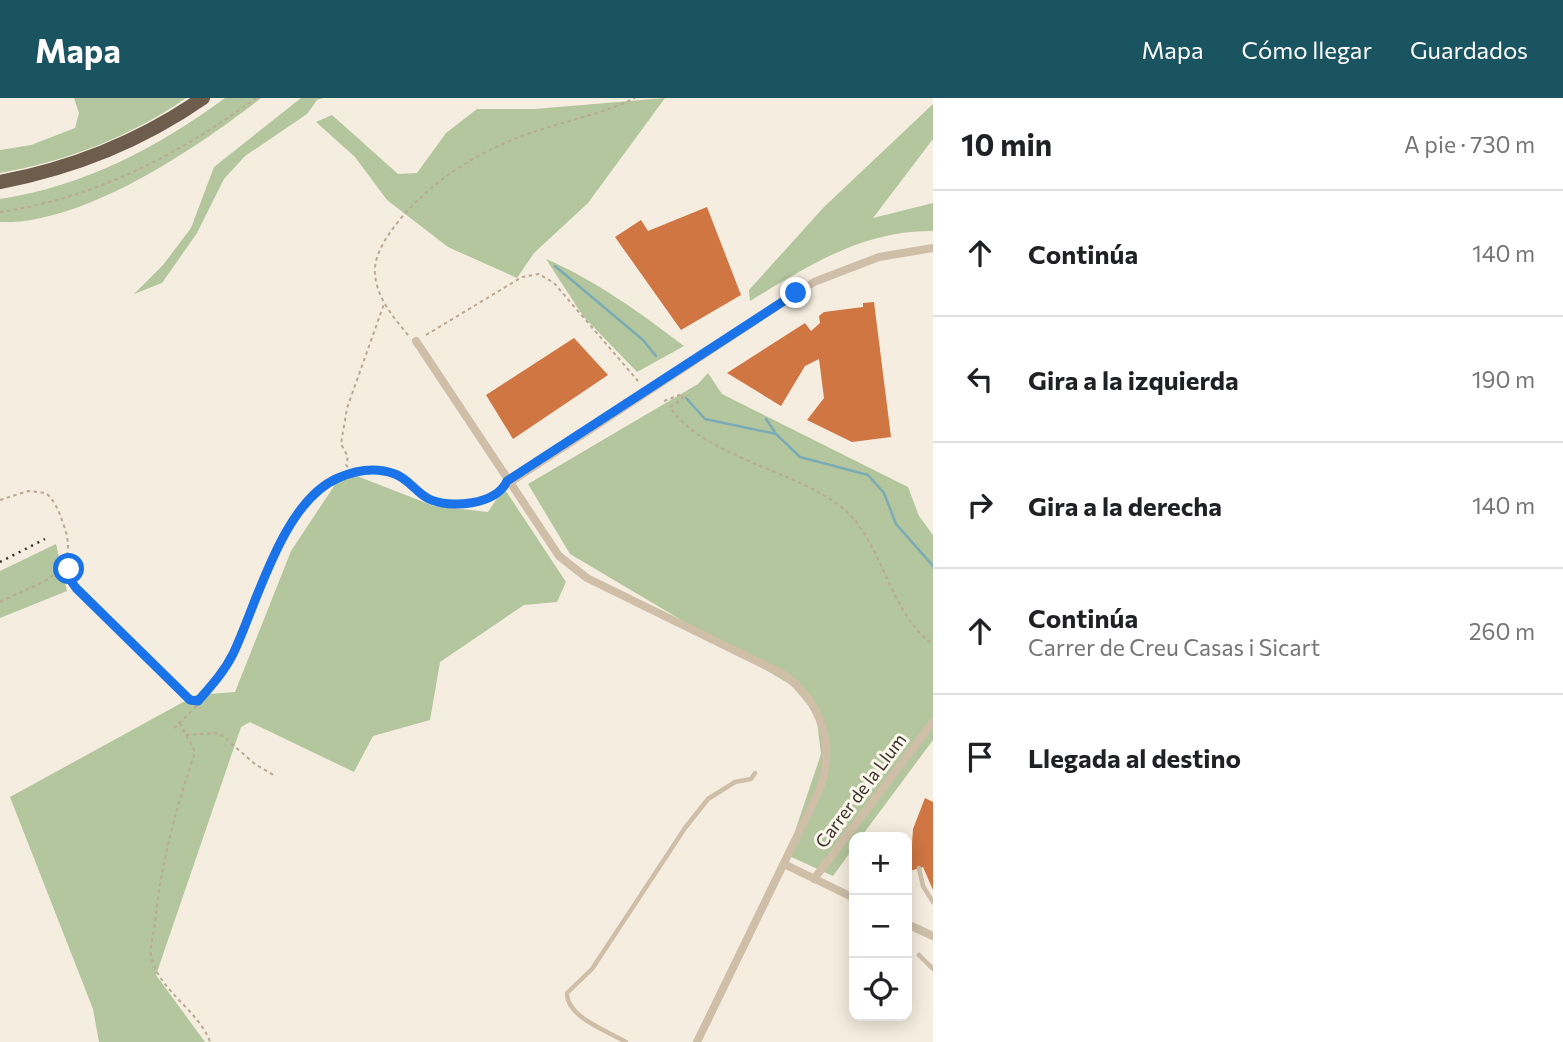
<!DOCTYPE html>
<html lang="es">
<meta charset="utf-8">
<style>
:root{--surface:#fff;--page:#f6f6f6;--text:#202124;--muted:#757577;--line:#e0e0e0;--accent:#1b5461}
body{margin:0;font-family:Commissioner,sans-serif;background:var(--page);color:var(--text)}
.controls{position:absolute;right:21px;bottom:21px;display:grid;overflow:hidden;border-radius:14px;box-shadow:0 4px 18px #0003}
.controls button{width:63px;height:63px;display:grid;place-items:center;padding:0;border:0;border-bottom:2px solid var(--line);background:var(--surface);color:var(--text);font:35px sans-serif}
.stop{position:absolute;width:21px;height:21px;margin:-16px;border:5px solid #1a73e8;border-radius:50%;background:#fff}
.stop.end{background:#1a73e8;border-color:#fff;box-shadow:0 2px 7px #0008}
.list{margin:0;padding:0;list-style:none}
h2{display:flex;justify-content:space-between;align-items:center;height:91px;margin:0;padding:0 28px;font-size:30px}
h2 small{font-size:23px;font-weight:400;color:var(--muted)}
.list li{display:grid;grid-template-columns:46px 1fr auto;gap:21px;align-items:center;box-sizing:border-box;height:126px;padding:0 28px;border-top:2px solid var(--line)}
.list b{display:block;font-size:26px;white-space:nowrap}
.list p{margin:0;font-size:23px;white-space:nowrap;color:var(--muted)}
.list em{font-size:23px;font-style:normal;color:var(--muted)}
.icon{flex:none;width:38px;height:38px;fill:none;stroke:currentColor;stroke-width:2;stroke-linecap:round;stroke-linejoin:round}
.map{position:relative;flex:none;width:933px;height:944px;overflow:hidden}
header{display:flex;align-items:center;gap:42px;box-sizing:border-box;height:98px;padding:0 35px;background:var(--accent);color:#fff}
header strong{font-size:33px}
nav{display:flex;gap:38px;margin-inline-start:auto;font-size:24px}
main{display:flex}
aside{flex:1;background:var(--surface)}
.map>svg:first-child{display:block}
.green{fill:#b3c69d}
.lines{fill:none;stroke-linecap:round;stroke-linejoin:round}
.stream{stroke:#7babb5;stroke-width:2.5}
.building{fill:#cf7643}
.path{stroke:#bba993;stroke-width:2;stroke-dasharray:3.5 3.5;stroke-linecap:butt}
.service{stroke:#cfbfa9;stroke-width:4.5}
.minor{stroke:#cfbfa9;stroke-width:8}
.trunk{stroke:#6e5c4d;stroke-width:14}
.rail{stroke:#3b312a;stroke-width:2.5;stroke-dasharray:2 5;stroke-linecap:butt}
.route{stroke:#1a73e8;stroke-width:9}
.labels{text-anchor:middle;stroke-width:6;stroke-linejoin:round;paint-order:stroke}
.street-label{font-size:18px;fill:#3b312a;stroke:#fcf7ec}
</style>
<header>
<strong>Mapa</strong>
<nav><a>Mapa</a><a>Cómo llegar</a><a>Guardados</a></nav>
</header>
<main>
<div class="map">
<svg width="933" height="944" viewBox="0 0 933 944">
<rect width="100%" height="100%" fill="#f5eddf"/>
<path class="green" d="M74,0h112c-56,39 -119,63 -186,75v-23l31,-5 44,-17 4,-15z
M225,0h36c-64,50 -178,127 -261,124v-23c84,-13 157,-51 225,-101z
M301,0h22l-6,2 -10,14 -62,42 -21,23 -27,54 -35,50 -28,11 29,-29 28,-37 23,-61z
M665,0l-77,105 -54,50 -17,25 -69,-31 -61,-47 -32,-43 -39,-35 16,-7 66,59 19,-1 29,-40 31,-24h58z
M933,6v35l-60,79 60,-15v28c-70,-1 -125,35 -183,70l-1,-11 75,-83z
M546,161c49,21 96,55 138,87l-47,26 -54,-56z
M708,275l14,21 186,93 11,29 14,19v205l-72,97h-7v10l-21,29 -46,-21 34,-101 -5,-40 -25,-29 -221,-131 -42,-70 170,-100z
M344,373l90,35 54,6 16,-24 62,94 -9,20 -33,3 -84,57 -10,58 -57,16 -19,36 -104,-50 -9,5 -85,248 49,67h-106l-6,-33 -83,-212 186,-102 39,-3 56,-141z
M56,446l11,47 -67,27v-47z"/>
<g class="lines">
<path class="stream" d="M555,168l88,74 13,16
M686,300l19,21 71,15 24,23 68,18 16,18 12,31 37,42
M766,321l10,15"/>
</g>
<path class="building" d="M707,109l34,88 -60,35 -66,-93 26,-17 7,11z
M874,204l17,135 -39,5 -45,-22 17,-22 -5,-39 -14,7 -24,40 -54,-33 78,-50 6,8 9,-8 -1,-7 5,-4 39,-5v-4z
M574,240l34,37 -95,64 -27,-44z
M925,700l8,4v88l-10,-23 -13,4 3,-42z"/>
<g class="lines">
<path class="path" d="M0,114c96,-14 178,-57 256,-114
M408,237c-13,-16 -28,-33 -32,-54 -5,-20 7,-39 18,-54 36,-47 89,-79 145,-97 32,-10 65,-17 96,-32
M426,237l96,-58 17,-3 15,9 84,98
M664,303l18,-7v5l-12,8c34,51 128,63 175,103 37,32 45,105 88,134
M353,374l-7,-7 2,-8 -7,-13 6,-36 37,-104
M0,402l28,-9 18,2c10,9 14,21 18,33 18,51 -28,57 -64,76
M68,463l1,15 7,12 114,112 10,1 2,-3
M180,625l15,29c-19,56 -34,111 -40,171 -1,9 -5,22 -4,32 6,35 48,55 59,87
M174,630c19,-17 42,-43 54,-65 28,-53 50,-158 109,-185 21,-10 51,-12 71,2 7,5 11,13 20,18 20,11 52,6 71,-7
M186,637l33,-2 36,31 20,12"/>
<path class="service" d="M919,770l4,18 10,16
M919,857l14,14
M626,944c-18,-11 -60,-25 -59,-49l25,-24 93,-141 23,-29 27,-17 16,-3 4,-6"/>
<path class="minor" d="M416,243l143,215 28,22 196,96c39,28 53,72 36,117l-122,251
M506,387l308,-203 65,-25 54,-9
M784,766l70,34
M814,781l119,-157
M907,826l26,12"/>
<path class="trunk" d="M0,84c74,-14 141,-41 203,-84"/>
<path class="rail" d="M0,464l45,-23"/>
</g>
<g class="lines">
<path class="route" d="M69,471l2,12 5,7 114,112 8,1c13,-15 26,-29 35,-47 24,-50 49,-152 105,-176 18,-8 38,-11 57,-4 14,5 21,19 34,25 21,10 67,6 78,-18l289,-188"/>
</g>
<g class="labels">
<g class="street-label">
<text transform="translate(861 693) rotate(-53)" y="6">Carrer de la Llum</text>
</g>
</g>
</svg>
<div class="controls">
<button>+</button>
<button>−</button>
<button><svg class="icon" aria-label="locate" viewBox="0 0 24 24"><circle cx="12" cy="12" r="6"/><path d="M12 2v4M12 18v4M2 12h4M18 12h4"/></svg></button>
</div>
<div class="stop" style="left:69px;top:471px"></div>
<div class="stop end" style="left:796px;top:195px"></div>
</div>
<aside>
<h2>10 min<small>A pie · 730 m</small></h2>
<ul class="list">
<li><svg class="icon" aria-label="ahead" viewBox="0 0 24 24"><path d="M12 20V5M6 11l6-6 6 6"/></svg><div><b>Continúa</b></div><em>140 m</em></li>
<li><svg class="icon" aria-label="left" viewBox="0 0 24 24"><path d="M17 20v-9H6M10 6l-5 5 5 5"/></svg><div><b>Gira a la izquierda</b></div><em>190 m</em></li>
<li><svg class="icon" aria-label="right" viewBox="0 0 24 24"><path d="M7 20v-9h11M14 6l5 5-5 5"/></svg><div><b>Gira a la derecha</b></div><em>140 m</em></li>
<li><svg class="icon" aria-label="ahead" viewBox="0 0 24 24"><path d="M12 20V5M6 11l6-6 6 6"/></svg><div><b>Continúa</b><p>Carrer de Creu Casas i Sicart</p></div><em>260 m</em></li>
<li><svg class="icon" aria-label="arrive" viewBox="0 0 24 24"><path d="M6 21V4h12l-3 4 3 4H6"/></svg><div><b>Llegada al destino</b></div></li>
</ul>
</aside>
</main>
